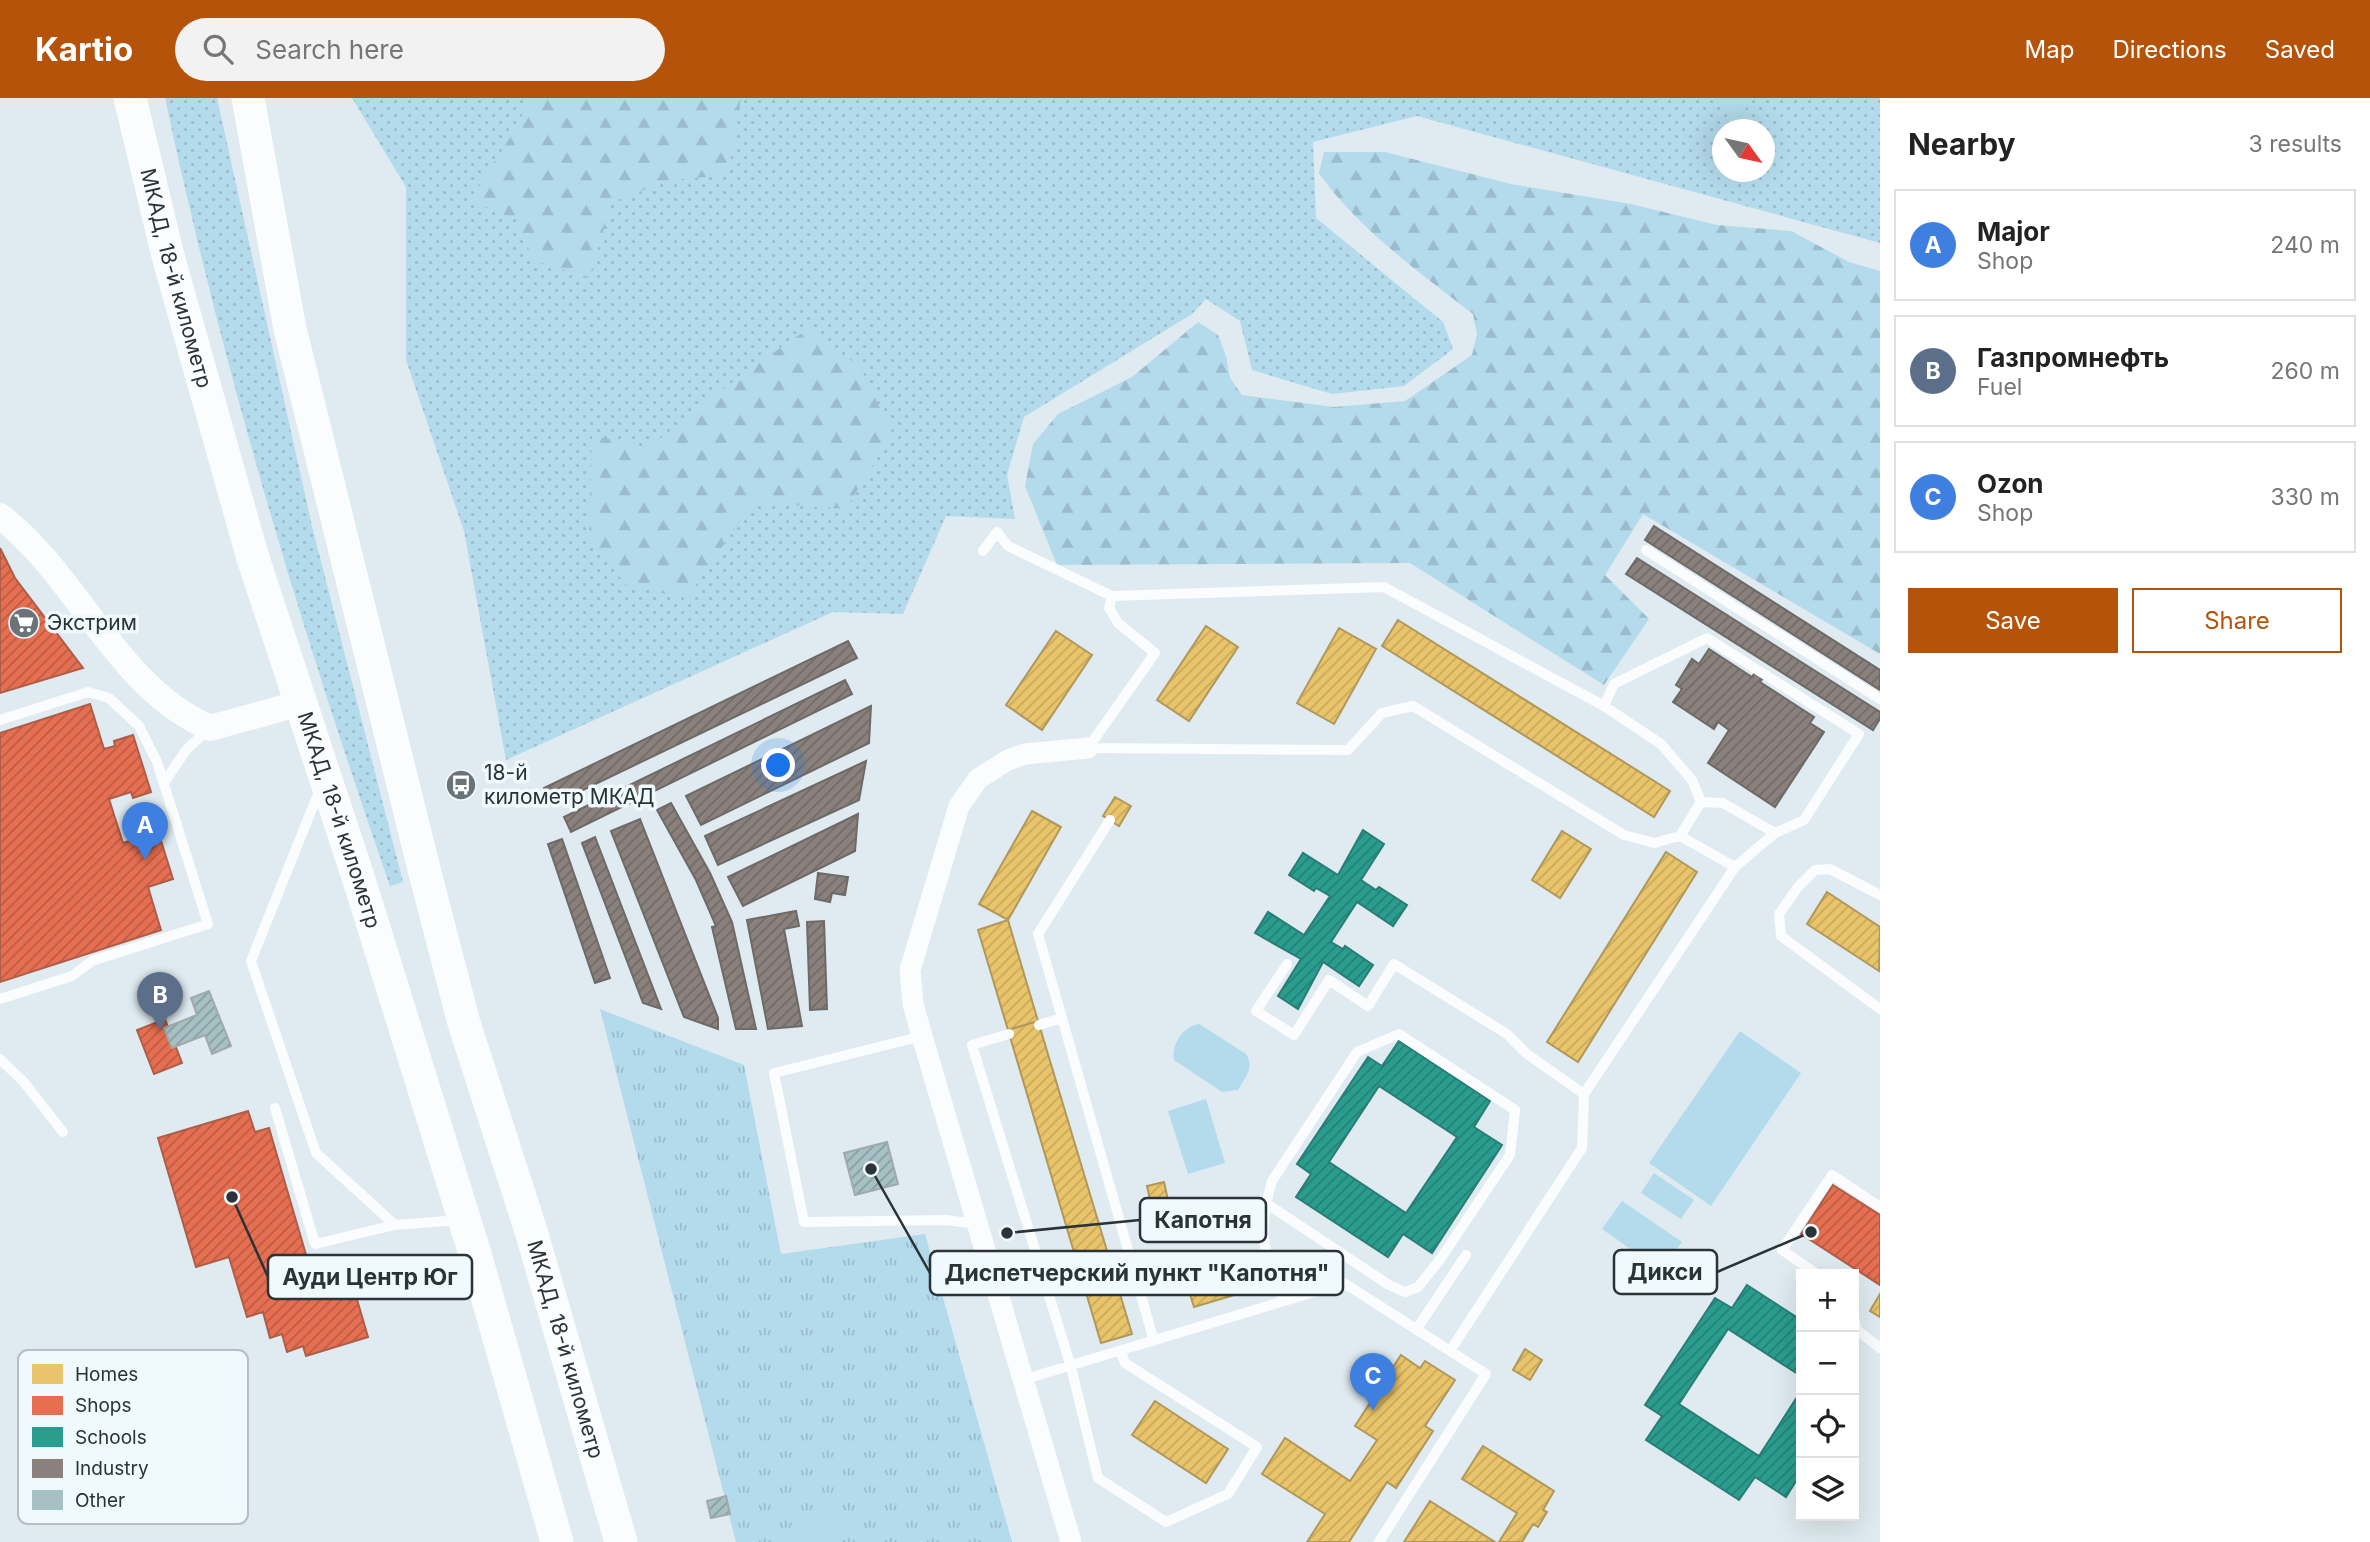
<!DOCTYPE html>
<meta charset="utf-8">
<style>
:root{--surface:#fff;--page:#f2f2f2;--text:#222;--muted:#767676;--line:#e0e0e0;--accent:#b45309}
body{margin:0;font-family:Inter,sans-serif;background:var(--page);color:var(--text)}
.controls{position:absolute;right:21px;bottom:21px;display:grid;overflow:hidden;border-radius:0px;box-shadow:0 7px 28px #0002}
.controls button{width:63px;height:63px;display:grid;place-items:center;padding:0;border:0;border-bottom:2px solid var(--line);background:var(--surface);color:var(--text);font:35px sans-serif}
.compass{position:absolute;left:1712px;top:21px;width:63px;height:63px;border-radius:50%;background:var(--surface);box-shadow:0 7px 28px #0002;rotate:123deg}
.you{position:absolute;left:779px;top:668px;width:24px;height:24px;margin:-18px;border:5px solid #fff;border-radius:50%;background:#1a73e8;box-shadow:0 0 0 10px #1a73e833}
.badge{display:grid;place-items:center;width:46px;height:46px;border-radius:50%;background:var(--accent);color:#fff;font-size:23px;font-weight:700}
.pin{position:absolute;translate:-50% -58px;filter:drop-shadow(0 2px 4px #0008)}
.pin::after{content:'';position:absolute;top:37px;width:24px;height:21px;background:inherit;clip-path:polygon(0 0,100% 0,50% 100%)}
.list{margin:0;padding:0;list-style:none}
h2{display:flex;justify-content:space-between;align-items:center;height:91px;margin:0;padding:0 28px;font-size:30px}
h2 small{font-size:23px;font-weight:400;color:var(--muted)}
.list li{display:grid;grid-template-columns:46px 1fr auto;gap:21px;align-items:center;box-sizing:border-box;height:112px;margin:0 14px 14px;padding:0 14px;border:2px solid var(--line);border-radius:0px}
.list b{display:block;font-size:26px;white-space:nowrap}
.list p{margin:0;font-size:23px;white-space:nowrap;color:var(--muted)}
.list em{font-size:23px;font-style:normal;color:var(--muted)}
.actions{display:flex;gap:14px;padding:21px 28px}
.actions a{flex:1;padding:16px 0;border:2px solid var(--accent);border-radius:0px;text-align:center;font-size:24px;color:var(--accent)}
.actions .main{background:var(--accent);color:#fff}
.icon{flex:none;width:38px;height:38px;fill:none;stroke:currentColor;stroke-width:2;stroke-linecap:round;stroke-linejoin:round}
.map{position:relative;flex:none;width:1880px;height:1444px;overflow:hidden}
header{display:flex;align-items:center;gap:42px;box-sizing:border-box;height:98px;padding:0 35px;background:var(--accent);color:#fff}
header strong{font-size:33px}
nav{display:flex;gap:38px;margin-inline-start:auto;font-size:24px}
.search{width:490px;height:63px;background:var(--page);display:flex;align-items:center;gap:18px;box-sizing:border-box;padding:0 24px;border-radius:38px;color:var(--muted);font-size:26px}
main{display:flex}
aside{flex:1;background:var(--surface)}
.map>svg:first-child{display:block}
.grass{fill:url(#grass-dots);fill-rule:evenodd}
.forest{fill:url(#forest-firs)}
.park{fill:url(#park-tufts)}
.garden{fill:#b3dbec}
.homes{fill:url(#homes-hatch);stroke:#b0985b;stroke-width:2}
.shops{fill:url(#shops-hatch);stroke:#ae5d49;stroke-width:2}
.schools{fill:url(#schools-hatch);stroke:#2a7d75;stroke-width:2;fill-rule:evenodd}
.industry{fill:url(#industry-hatch);stroke:#6d6a67;stroke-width:2}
.building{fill:url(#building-hatch);stroke:#a0aaac;stroke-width:2}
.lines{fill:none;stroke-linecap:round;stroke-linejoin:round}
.service{stroke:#fafcfd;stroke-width:10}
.minor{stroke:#fafcfd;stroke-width:21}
.tertiary{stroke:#fafcfd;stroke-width:26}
.trunk{stroke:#fafcfd;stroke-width:33}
.labels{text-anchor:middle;stroke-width:7;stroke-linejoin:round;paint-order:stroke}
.street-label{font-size:21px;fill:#2a3337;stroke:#f0f9fd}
.poi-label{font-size:21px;fill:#2a3337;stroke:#f0f9fd;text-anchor:start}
.key{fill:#f0f9fd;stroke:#b5bec2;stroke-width:2}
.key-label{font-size:19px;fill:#2a3337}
.leader{fill:none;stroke:#2a3337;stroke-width:2.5}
.callout-dot{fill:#2a3337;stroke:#f0f9fd;stroke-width:2.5}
.callout{fill:#f0f9fd;stroke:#2a3337;stroke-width:2.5}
.callout-label{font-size:23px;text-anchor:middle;font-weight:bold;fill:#2a3337}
</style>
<header>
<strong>Kartio</strong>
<div class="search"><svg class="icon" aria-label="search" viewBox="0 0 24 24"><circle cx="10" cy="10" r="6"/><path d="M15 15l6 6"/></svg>Search here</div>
<nav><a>Map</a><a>Directions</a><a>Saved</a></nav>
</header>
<main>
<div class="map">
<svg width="1880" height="1444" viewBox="0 0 1880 1444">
<defs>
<pattern id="grass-dots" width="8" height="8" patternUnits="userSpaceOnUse" patternTransform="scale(1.75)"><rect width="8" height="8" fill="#b3dbec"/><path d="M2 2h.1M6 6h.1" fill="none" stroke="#9abccb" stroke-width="1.8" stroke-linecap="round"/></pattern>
<pattern id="forest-firs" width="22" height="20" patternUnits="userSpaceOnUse" patternTransform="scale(1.75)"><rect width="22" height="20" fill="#b3dbec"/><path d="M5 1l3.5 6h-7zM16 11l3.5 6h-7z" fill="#9abccb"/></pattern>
<pattern id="park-tufts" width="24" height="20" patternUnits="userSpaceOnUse" patternTransform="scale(1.75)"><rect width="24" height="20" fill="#b3dbec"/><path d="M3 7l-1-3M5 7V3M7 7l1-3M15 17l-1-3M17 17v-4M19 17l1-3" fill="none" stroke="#9abccb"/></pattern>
<pattern id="homes-hatch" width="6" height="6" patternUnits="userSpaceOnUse" patternTransform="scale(1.75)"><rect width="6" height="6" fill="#e9c46a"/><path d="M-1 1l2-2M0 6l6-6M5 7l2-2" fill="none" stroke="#c8a95c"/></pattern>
<pattern id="shops-hatch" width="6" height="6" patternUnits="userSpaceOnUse" patternTransform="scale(1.75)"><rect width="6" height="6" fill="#e76f51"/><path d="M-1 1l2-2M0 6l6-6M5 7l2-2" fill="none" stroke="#bb5c44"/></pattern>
<pattern id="schools-hatch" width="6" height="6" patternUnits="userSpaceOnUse" patternTransform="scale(1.75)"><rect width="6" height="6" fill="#2a9d8f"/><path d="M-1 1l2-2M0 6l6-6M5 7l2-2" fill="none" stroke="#248176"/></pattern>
<pattern id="industry-hatch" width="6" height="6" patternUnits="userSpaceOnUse" patternTransform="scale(1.75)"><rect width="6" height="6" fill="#8a817c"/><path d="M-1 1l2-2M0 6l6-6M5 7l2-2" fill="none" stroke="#716a66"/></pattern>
<pattern id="building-hatch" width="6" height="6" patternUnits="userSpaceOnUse" patternTransform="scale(1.75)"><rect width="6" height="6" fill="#a6c0c3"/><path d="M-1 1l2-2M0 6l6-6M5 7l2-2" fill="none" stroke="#879d9f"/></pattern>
</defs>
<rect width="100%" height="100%" fill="#dfebf0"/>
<path class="grass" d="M165,0h52l95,428 91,356 -13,4c-90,-259 -168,-520 -225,-788z
M352,0h1528v145l-463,-127 -104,26 3,76 127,104 10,27 -49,37 -72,8 -80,-24 -12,-49 -34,-22 -14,15 -168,103 -17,58 8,44 -69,-3 -43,98 -70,-2 -327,148 -42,-229 -58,-171v-173zM1722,32h42v42h-42z"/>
<path class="forest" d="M530,0h211l-13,77 -57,5 -59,22 -23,76 -56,-18 -16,-40 -47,-20 48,-75z
M1324,54h61l126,32 120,20 86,21 74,6 58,31 31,9v383l-237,-140 -38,61 44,44 -45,66 -194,-122 -353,2 -32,-79 8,-42 25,-30 74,-37 66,-55 20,13 8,21 4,22 12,17 92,12 71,-6 67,-46 5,-21 -4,-20c-52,-40 -117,-87 -154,-141z
M808,231l52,38 32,66 -46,76 -93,-7 -66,96 -60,-12 -38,-47 3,-104 56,13 100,-78z"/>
<path class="park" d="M600,911l144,56 37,189 144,-20 87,308h-276z"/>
<path class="garden" d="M1712,0h41l-13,19z
M1199,926l47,30c9,14 -1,23 -8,36l-16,2 -48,-32c-3,-15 9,-34 25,-36z
M1740,933l61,42 -90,133 -62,-43z
M1206,1001l19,64 -37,11 -20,-63z
M1654,1075l40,27 -13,19 -40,-26z
M1622,1103l60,41 -20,29 -60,-42z
M833,1421l7,23h-46l-3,-10z"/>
<path class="homes" d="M1398,522l272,171 -16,26 -272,-171z
M1206,528l32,21 -49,74 -32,-21z
M1339,530l37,21 -42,75 -37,-21z
M1056,533l36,24 -50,75 -36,-25z
M1115,699l16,9 -12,20 -16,-10z
M1032,713l29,16 -53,93 -29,-16z
M1562,733l29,18 -31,49 -28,-18z
M1666,754l31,20 -119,190 -31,-20z
M1827,794l53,35 -1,44 -72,-47z
M1008,822l30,101 -30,9 -30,-100z
M1038,923l94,313 -31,9 -93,-313z
M1164,1084l4,18 -17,4 -4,-18z
M1298,1153l6,23 -17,5 -7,-23z
M1241,1160l10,32 -57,17 -10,-32z
M1880,1196v23l-10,-6z
M1525,1251l17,11 -12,20 -17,-10z
M1401,1257l19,13 5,-7 30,19 -30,46 8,5 -37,57 -9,-6 -38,60h-42l18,-28 -63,-40 23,-36 65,43 27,-41 -22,-14z
M1155,1303l73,48 -22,34 -74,-48z
M1483,1348l71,45 -11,19 4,2 -9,15 -5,-3 -11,18h-23l18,-29 -55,-34z
M1430,1403l65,41h-91z"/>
<path class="shops" d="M0,450l15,30 68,90 -83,25z
M90,606l14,45 11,-3 -1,-5 19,-6 18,57 -18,6 -2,-6 -22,7 14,44 35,-12 15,48 -25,8 13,43 -161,52v-249z
M165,921l17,44 -28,11 -17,-44z
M248,1013l7,21 14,-4 40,137 35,-10 24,82 -62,19 -3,-10 -16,6 -5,-18 -12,4 -7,-26 -16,5 -18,-60 -33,10 -38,-129z
M1833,1087l47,30v70l-79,-51z"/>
<path class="schools" d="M1363,732l21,14 -23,36 15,10 3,-3 28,18 -14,21 -36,-24 -26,40 12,7 2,-3 28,19 -14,21 -36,-24 -25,47 -20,-13 23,-37 -46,-26 13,-21 36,23 26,-39 -14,-8 -2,3 -25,-16 14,-22 35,22z
M1399,943l91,60 -16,26 28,18 -70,108 -29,-19 -15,23 -92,-60 15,-23 -14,-10 71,-107 14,9zM1379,988l78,51 -51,76 -77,-51z
M1747,1187l54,35v56l-73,-47 -49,75 80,52 42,-65v82l-15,24 -31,-20 -16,23 -93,-60 16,-24 -17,-11 70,-107 17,10z"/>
<path class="industry" d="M1654,428l226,144v20l-235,-150z
M1637,460l243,154v7l-7,11 -247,-156z
M848,543l9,17 -305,147 -8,-17z
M1709,551l43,28 4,-6 8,6 -4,5 54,35 -4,6 14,9 -49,75 -67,-44 21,-33 -11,-8 -4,7 -41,-27 9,-13 -6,-4 16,-26 7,5z
M845,582l7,14 -281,138 -7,-15z
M871,608l-2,37 -168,82 -15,-29z
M866,663l-7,39 -141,65 -13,-29z
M671,705l39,70 22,49 24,107h-20l-24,-102 4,-1 -20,-46 -39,-70z
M858,716l-3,37 -112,55 -15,-29z
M640,721l78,199v11l-34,-12 -73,-186z
M595,739l66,172 -18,-6 -61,-160z
M562,741l48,139 -15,5 -47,-139z
M818,775l30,4 -3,18 -13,-2 -2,9 -15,-3z
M796,813l3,15 -15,3 18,97 -34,3 -21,-109z
M824,823l3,88 -17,1 -3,-88z"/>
<path class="building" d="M209,893l22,55 -19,8 -7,-19 -33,13 -8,-20 33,-13 -6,-17z
M887,1044l11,42 -43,11 -11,-42z
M726,1398l4,18 -19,4 -4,-17z"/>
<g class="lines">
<path class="service" d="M1646,452l234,149
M983,453l14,-19 11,14 104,50 -3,12 9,15 37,30 -67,95
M1112,498l272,-9 220,119 57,38 31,36 9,22 -21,34
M1604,608l10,-22 93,-46 152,96 -55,86 -29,13 -40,34
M0,622l88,-28 21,6 30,28 18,36 51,162 -116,37 -20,15 -72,23
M1088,650l260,2 34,-37 31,-7 211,129 30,8 26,-7 55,31 -151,227 -2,54 -132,203
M164,685l22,-33 24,-22
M320,691l-69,172 65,192 79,72
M1701,704l22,1 52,30
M1880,797l-50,-26 -15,1 -17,17 -19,27 2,22 99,73
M1287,866l-31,47 38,24 35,-55 39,26 26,-42 113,70 20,20 57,40
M1062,920l92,323
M1039,927l23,-7 -24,-84 72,-114
M1009,936l-37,11 99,322 27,111 68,44 62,-28 29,-47 -132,-84 -4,-11
M922,938l-148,37 30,149 142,-2 31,4
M0,961l23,22 40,51
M275,1010l40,136 80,-19 64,-5
M1266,1105l123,82 16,7 13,-5 21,-26 71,-106 5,-45 -116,-76 -42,18 -85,129c-14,49 -10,66 8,112
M1817,1176l-35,-24 50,-75 48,32
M1854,1220l3,12 23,18
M1416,1232l50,-75
M1022,1282l322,-97 142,91 -107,168"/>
<path class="minor" d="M1071,1444l-149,-506 -9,-32 -3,-34 49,-164 19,-27 30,-19 17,-6 63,-6"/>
<path class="tertiary" d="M0,418c79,61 116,171 210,212l91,-25"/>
<g class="trunk">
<path id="s1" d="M130,0l38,158 84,299 108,328 115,371 82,288"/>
<path id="s2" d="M248,0l42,231 135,544 39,150 67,208 90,311"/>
</g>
</g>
<defs>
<g id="supermarket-disc" transform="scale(1.575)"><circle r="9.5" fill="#697378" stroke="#f0f9fd"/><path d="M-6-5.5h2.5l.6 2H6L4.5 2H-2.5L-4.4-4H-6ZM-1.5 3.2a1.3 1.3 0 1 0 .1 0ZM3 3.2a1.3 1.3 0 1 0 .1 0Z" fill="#fff"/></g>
<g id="bus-disc" transform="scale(1.575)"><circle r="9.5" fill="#697378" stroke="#f0f9fd"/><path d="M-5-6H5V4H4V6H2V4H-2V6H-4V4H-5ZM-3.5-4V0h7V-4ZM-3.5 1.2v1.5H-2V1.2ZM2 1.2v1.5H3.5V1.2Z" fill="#fff"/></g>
</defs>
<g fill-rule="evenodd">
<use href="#supermarket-disc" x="24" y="525"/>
<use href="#bus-disc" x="461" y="687"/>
</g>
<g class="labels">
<g class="street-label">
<text dy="7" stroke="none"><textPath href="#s1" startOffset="186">МКАД, 18-й километр</textPath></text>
<text dy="7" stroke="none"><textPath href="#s1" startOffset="752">МКАД, 18-й километр</textPath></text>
<text dy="7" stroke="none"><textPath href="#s2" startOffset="1292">МКАД, 18-й километр</textPath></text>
</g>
<g class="poi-label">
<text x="47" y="532">Экстрим</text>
<text x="484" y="682">18-й<tspan x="484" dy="24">километр МКАД</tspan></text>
</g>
</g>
<rect x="18" y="1252" width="230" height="174" rx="10" class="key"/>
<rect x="32" y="1266" width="31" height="20" fill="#e9c46a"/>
<rect x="32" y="1298" width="31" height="19" fill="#e76f51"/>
<rect x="32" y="1329" width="31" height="20" fill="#2a9d8f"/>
<rect x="32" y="1361" width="31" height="19" fill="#8a817c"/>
<rect x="32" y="1392" width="31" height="20" fill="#a6c0c3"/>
<g class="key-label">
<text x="75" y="1283">Homes</text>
<text x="75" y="1314">Shops</text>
<text x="75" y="1346">Schools</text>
<text x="75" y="1377">Industry</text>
<text x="75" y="1409">Other</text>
</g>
<path class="leader" d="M1007 1135L1140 1122M1811 1134L1717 1174M871 1071L930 1175M232 1099L268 1179"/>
<g class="callout-dot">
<circle cx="1007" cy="1135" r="7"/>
<circle cx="1811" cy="1134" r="7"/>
<circle cx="871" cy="1071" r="7"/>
<circle cx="232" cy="1099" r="7"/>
</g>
<g class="callout">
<rect x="1140" y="1100" width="126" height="44" rx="7"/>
<rect x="1614" y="1152" width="103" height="44" rx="7"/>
<rect x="930" y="1153" width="413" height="44" rx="7"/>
<rect x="268" y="1157" width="204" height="44" rx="7"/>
</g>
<g class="callout-label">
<text x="1203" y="1130">Капотня</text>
<text x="1665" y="1182">Дикси</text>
<text x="1137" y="1183">Диспетчерский пункт "Капотня"</text>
<text x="370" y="1187">Ауди Центр Юг</text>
</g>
</svg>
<div class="controls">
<button>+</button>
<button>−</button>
<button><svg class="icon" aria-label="locate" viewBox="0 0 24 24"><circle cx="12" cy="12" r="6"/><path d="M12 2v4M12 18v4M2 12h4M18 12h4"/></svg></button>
<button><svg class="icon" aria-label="layers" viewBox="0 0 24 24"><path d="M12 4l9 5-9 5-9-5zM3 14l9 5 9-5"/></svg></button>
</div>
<svg class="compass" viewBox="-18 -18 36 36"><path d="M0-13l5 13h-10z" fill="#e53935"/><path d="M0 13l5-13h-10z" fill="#767676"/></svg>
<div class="you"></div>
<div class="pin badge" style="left:145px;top:762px;background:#3f7fe0">A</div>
<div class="pin badge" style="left:160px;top:932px;background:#5c6f8a">B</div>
<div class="pin badge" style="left:1373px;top:1313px;background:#3f7fe0">C</div>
</div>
<aside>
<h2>Nearby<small>3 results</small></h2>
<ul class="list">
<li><span class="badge" style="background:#3f7fe0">A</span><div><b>Major</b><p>Shop</p></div><em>240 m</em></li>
<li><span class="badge" style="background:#5c6f8a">B</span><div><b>Газпромнефть</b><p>Fuel</p></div><em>260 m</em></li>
<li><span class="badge" style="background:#3f7fe0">C</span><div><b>Ozon</b><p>Shop</p></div><em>330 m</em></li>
</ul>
<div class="actions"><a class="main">Save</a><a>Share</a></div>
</aside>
</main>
